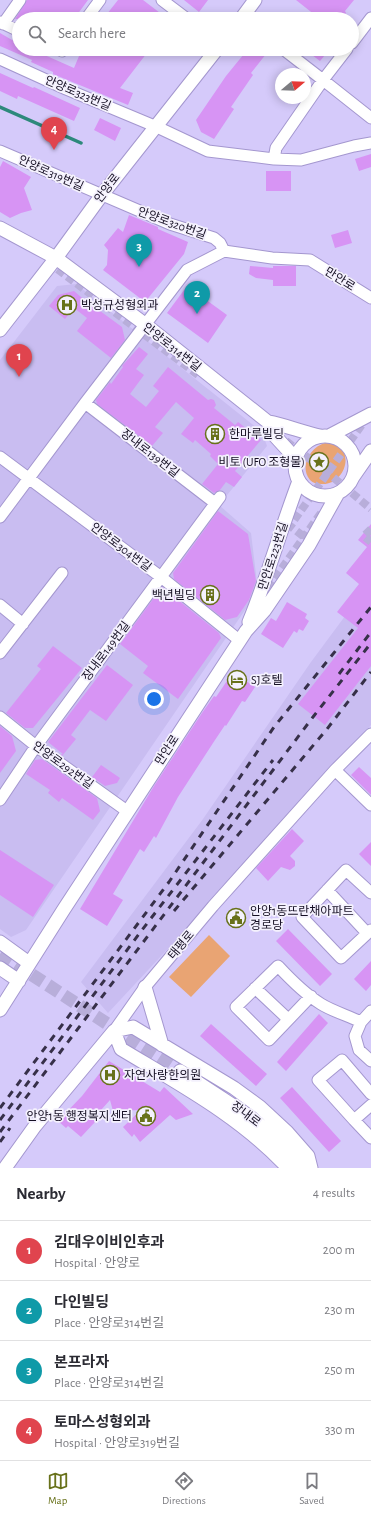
<!DOCTYPE html>
<meta charset="utf-8">
<style>
:root{--surface:#fff;--page:#f2f2f3;--text:#2b2b33;--muted:#7c7c81;--line:#e1e1e2;--accent:#68711a}
body{margin:0;font-family:"Alegreya Sans","Noto Sans KR",sans-serif;background:var(--page);color:var(--text)}
.compass{position:absolute;left:275px;top:68px;width:36px;height:36px;border-radius:50%;background:var(--surface);box-shadow:0 2px 10px #0003;rotate:71deg}
.you{position:absolute;left:154px;top:699px;width:14px;height:14px;margin:-10px;border:3px solid #fff;border-radius:50%;background:#1a73e8;box-shadow:0 0 0 6px #1a73e833}
.badge{display:grid;place-items:center;width:26px;height:26px;border-radius:50%;background:var(--accent);color:#fff;font-size:13px;font-weight:700}
.pin{position:absolute;translate:-50% -33px;filter:drop-shadow(0 1px 2px #0008)}
.pin::after{content:'';position:absolute;top:21px;width:14px;height:12px;background:inherit;clip-path:polygon(0 0,100% 0,50% 100%)}
.list{margin:0;padding:0;list-style:none}
h2{display:flex;justify-content:space-between;align-items:center;height:52px;margin:0;padding:0 16px;font-size:17px}
h2 small{font-size:13px;font-weight:400;color:var(--muted)}
.list li{display:grid;grid-template-columns:26px 1fr auto;gap:12px;align-items:center;box-sizing:border-box;height:60px;padding:0 16px;border-top:1px solid var(--line)}
.list b{display:block;font-size:15px;white-space:nowrap}
.list p{margin:0;font-size:13px;white-space:nowrap;color:var(--muted)}
.list em{font-size:13px;font-style:normal;color:var(--muted)}
.icon{flex:none;width:22px;height:22px;fill:none;stroke:currentColor;stroke-width:2;stroke-linecap:round;stroke-linejoin:round}
.map{position:relative;flex:none;width:371px;height:1168px;overflow:hidden}
.search{position:absolute;background:var(--surface);box-shadow:0 2px 10px #0003;left:12px;right:12px;top:12px;height:44px;display:flex;align-items:center;gap:10px;box-sizing:border-box;padding:0 14px;border-radius:22px;color:var(--muted);font-size:15px}
.sheet{height:292px;background:var(--surface)}
nav{display:flex;justify-content:space-around;align-items:center;box-sizing:border-box;height:56px;border-top:1px solid var(--line);background:var(--surface);font-size:11px;color:var(--muted)}
nav a{display:grid;justify-items:center;gap:2px}
nav .on{color:var(--accent)}
.map>svg:first-child{display:block}
.built{fill:#c9bdf1}
.green{fill:#e9a473}
.lines{fill:none;stroke-linecap:round;stroke-linejoin:round}
.stream{stroke:#2d897b;stroke-width:3.5}
.building{fill:#d794f4}
.pedestrian-tunnel{stroke:#b8aeda;stroke-width:8;stroke-dasharray:8 4;stroke-linecap:butt}
.tertiary-tunnel{stroke:#b8aeda;stroke-width:13;stroke-dasharray:13 6;stroke-linecap:butt}
.minor-casing{stroke:#a497cf;stroke-width:13}
.tertiary-casing{stroke:#a497cf;stroke-width:15}
.minor{stroke:#fff;stroke-width:11}
.tertiary{stroke:#fff;stroke-width:13}
.rail{stroke:#373049;stroke-width:3;stroke-dasharray:7 7;stroke-linecap:butt}
.labels{text-anchor:middle;stroke-width:3.5;stroke-linejoin:round;paint-order:stroke}
.street-label{font-size:12px;fill:#150f23;stroke:#f4f1fd}
.poi-label{font-size:12px;fill:#150f23;stroke:#f4f1fd;text-anchor:start}
</style>
<div class="map">
<svg width="371" height="1168" viewBox="0 0 371 1168">
<rect width="100%" height="100%" fill="#d5cafa"/>
<path class="built" d="M76,284l186,148 5,14 -48,59 32,28 7,58 -232,339 -15,7 -11,-8v-569l57,-74z
M371,581v144l-57,67 -206,221 -27,-31 122,-163 108,-157z"/>
<path class="green" d="M325,443c33,0 22,42 -3,41 -5,0 -9,-1 -12,-4 -11,-13 0,-33 15,-37z
M209,935l21,21 -39,41 -22,-20z"/>
<g class="lines">
<path class="stream" d="M0,107l81,36"/>
</g>
<path class="building" d="M27,0h61l-14,19h-59z
M118,0h25l25,19h-65z
M184,0h24l-9,12z
M296,0h58l-9,11 1,2 -3,6h-23z
M0,33l19,11v5h12l43,19 8,-19h68l-30,39 13,5 -5,12 -75,-31v-2l-22,-10 1,-2 -32,-14z
M248,49h22l-19,24 2,2 -22,32 3,2 -20,30 -13,-7 -5,-12 30,-44z
M304,49h26l-10,12z
M0,73l33,15 1,-1 46,21 -6,13 -56,-25 -1,3 -17,-8z
M100,118l21,10 -6,13 -21,-11z
M371,154v13l-12,4 -4,-12z
M3,161l28,16 -7,11 8,22 -11,3 -11,5 -10,-6v-45z
M266,171h25v20h-25z
M129,215l29,12v2l30,13 -4,12 -39,48 -42,-32 4,-5 1,-15 -4,-5 14,-17 5,4z
M348,230l4,13 -17,5 -4,-13z
M250,266l23,2v-2h23v20h-23v-6l-17,-2 -7,-4z
M187,286l40,29 -19,28 -41,-30z
M74,291l21,18 1,-1 26,19 3,13 -14,18 -34,-27 10,-13 -13,-10 -9,11 -16,-13 9,-11z
M139,347l9,7 -12,15 8,6 -14,19 16,13 13,-16 -6,-5 15,-19 40,33 3,-1 3,1 2,5 -2,3 21,17 3,-3 23,18 -26,31 7,6 -8,10 -8,-5 -6,8 -6,3 -12,-9 16,-20 -8,-8 1,-2 -16,-14 -2,3 -12,-9 13,-16 -18,-16 -21,25 8,6 -11,13 -55,-42 -1,-4 14,-18 1,2 12,-17 -1,-1z
M218,511l30,23 8,47 -7,19 -12,17 -12,3 -51,-41 -1,-6z
M371,524v142l-46,59 -27,-21 60,-76 -21,-16 22,-28 -13,-11 21,-26 -9,-7z
M162,587l57,46 2,5 -43,61 -35,-26 5,-7 -28,-22z
M287,602l20,12 -2,4 4,3 -6,10 -4,-2 -2,4 -3,-2 -11,17 -22,-14 10,-16 5,3z
M53,646l29,22 -49,60h-8l-19,-15 35,-44 -4,-3z
M107,665l26,20 -27,36 -16,-11 -19,25 5,4 -14,17 -2,-1 3,-1 -15,-12z
M233,672l22,15 -10,15 -3,-1 -16,25 -1,-1 -10,15 -37,57 -22,41 -2,-2 -10,16 -4,-3 -27,45 10,6 -16,26 -27,-17 74,-123 48,-73 12,-17 2,1z
M0,726l12,10 4,15 -16,22z
M42,759l55,39 3,13 -7,9 -31,-22 -3,4 -11,-9 2,-3 -24,-16 9,-14z
M101,765l19,13 -3,5 -12,3 -13,-9z
M359,767l12,11v17l-20,-20z
M292,829l12,12 -14,15 5,5v5l-5,4 -9,-3 -13,14 -12,-13z
M371,842v24l-12,-12z
M0,850l54,35 -21,32 -33,-22z
M288,929l44,45 -12,12 -44,-45z
M371,961v24l-5,6 -12,-12z
M319,1014l9,9 -42,48 -9,-9z
M211,1024l56,50 -11,12 -56,-50z
M109,1061l51,31 4,-5 29,27 -17,6 -6,-5 -30,27 -6,-8 -2,3 -9,-10 18,-17 -28,1 -3,-11 -17,19 3,2 -15,16 -13,-11 -2,2 -8,-7 24,-25z
M292,1087l49,54 -12,11 -49,-54z"/>
<g class="lines">
<path class="pedestrian-tunnel" d="M48,262l150,113
M286,441l42,32 43,36
M371,529l-7,7 7,6
M303,536l-13,-10 76,-107
M268,588l53,-75"/>
<path class="tertiary-tunnel" d="M0,954l180,117"/>
<g class="minor-casing">
<path id="minor" d="M162,0l25,19
M86,19l14,-19
M0,22l19,9
M3,24l17,-24
M352,43l19,-25
M58,49l4,2 1,-2
M283,49l40,31 24,-31
M0,59l66,30 91,38 51,24 66,8 27,1 53,-14 17,-3
M0,151l170,73 44,14 6,5 4,8 48,7 38,2 61,38
M274,159l2,-11 47,-68 48,38
M85,403l130,100
M0,457l161,120 78,63
M0,517l85,-114 102,-133 37,-19
M0,605l23,19
M0,653l62,-80
M0,717l36,29 91,65
M335,770l36,35
M0,800l36,-54 184,-249
M327,890l40,43
M371,893l-25,-23 -44,47 39,41 30,-28
M255,988l33,31
M311,996l-42,44 -33,-33 42,-41c13,14 27,28 43,38 11,7 28,12 40,18
M371,1011l-10,11 -6,14 4,14 12,11
M114,1031l31,-44 68,-81 122,-136 36,-36
M371,1094l-29,-34 -24,20 36,40 17,-15
M354,1120l17,18"/>
</g>
<g class="tertiary-casing">
<path id="tertiary" d="M241,19l14,-19
M0,228l56,30 90,67 122,97 6,13 22,24
M0,330l56,-72 45,-62 116,-147
M268,422c17,3 34,10 52,14
M329,436l42,-22
M295 466a30 30 0 1 1 60 0a30 30 0 1 1-60 0Z
M353,477l18,-26
M249,622c19,-46 32,-94 50,-141
M0,942l29,21
M0,968l19,13
M145,987l17,58
M0,1010l64,-101 182,-278 18,-20 45,-66 29,-52
M114,1031l19,-4 101,61 26,19 27,25 21,24 3,12
M114,1031l7,18c58,35 120,68 167,119
M180,1071l72,47 28,24 23,26
M5,1168l30,-42 79,-95"/>
</g>
<use href="#minor" class="minor"/>
<use href="#tertiary" class="tertiary"/>
<path class="rail" d="M339,674l32,-42
M174,911l153,-182 44,-57
M0,1108l169,-226 105,-155 97,-120
M0,1120l142,-190 131,-170
M0,1132l313,-415 58,-74
M0,1142l10,-14"/>
</g>
<defs>
<g id="hospital-ring" transform="scale(1)"><circle r="9.5" fill="#f4f1fd" stroke="#68711a" stroke-width="1.5"/><path d="M-5-5h3v3.5h4V-5h3V5h-3V1.5h-4V5h-3Z" fill="#68711a"/></g>
<g id="building-ring" transform="scale(1)"><circle r="9.5" fill="#f4f1fd" stroke="#68711a" stroke-width="1.5"/><path d="M-4-6H4V6H1V3H-1V6H-4ZM-2.5-4.3h1.7v1.8h-1.7ZM.8-4.3h1.7v1.8H.8ZM-2.5-1h1.7V.8h-1.7ZM.8-1h1.7V.8H.8Z" fill="#68711a"/></g>
<g id="sight-ring" transform="scale(1)"><circle r="9.5" fill="#f4f1fd" stroke="#68711a" stroke-width="1.5"/><path d="M0-6L1.8-2.2L6-1.7L2.9 1.2L3.7 5.4L0 3.3L-3.7 5.4L-2.9 1.2L-6-1.7L-1.8-2.2Z" fill="#68711a"/></g>
<g id="hotel-ring" transform="scale(1)"><circle r="9.5" fill="#f4f1fd" stroke="#68711a" stroke-width="1.5"/><path d="M-6-4.5h1.5V1H6V5H4.5V3h-9V5H-6ZM-4 0a1.8 1.8 0 1 1 3.6 0ZM.5 0V-2.5h3Q6-2.5 6 0Z" fill="#68711a"/></g>
<g id="civic-ring" transform="scale(1)"><circle r="9.5" fill="#f4f1fd" stroke="#68711a" stroke-width="1.5"/><path d="M-.6-6.5H3V-4.5H.6V-3L4-1V1h2V6H-6V1h2V-1L-.6-3ZM-1.2 2.5V6h2.4V2.5Z" fill="#68711a"/></g>
</defs>
<g fill-rule="evenodd">
<use href="#hospital-ring" x="67" y="305"/>
<use href="#building-ring" x="215" y="434"/>
<use href="#sight-ring" x="319" y="462"/>
<use href="#building-ring" x="210" y="595"/>
<use href="#hotel-ring" x="237" y="680"/>
<use href="#civic-ring" x="236" y="918"/>
<use href="#hospital-ring" x="110" y="1075"/>
<use href="#civic-ring" x="146" y="1116"/>
</g>
<g class="labels">
<g class="street-label">
<text transform="translate(78 93) rotate(23)" y="4">안양로323번길</text>
<text transform="translate(51 173) rotate(24)" y="4">안양로319번길</text>
<text transform="translate(107 188) rotate(-52)" y="4">안양로</text>
<text transform="translate(172 223) rotate(20)" y="4">안양로320번길</text>
<text transform="translate(340 279) rotate(32)" y="4">만안로</text>
<text transform="translate(172 347) rotate(38)" y="4">안양로314번길</text>
<text transform="translate(150 453) rotate(38)" y="4">장내로139번길</text>
<text transform="translate(121 547) rotate(37)" y="4">안양로304번길</text>
<text transform="translate(273 556) rotate(-72)" y="4">만안로223번길</text>
<text transform="translate(106 651) rotate(-53)" y="4">장내로149번길</text>
<text transform="translate(167 750) rotate(-57)" y="4">만안로</text>
<text transform="translate(63 765) rotate(36)" y="4">안양로292번길</text>
<text transform="translate(181 945) rotate(-50)" y="4">태평로</text>
<text transform="translate(246 1114) rotate(37)" y="4">장내로</text>
</g>
<g class="poi-label">
<text x="81" y="309">박성규성형외과</text>
<text x="229" y="438">한마루빌딩</text>
<text x="305" y="466" text-anchor="end">비토 (UFO 조형물)</text>
<text x="196" y="599" text-anchor="end">백년빌딩</text>
<text x="251" y="684">SJ호텔</text>
<text x="250" y="915">안양1동뜨란채아파트<tspan x="250" dy="14">경로당</tspan></text>
<text x="124" y="1079">자연사랑한의원</text>
<text x="132" y="1120" text-anchor="end">안양1동 행정복지센터</text>
</g>
</g>
</svg>
<svg class="compass" viewBox="-18 -18 36 36"><path d="M0-13l5 13h-10z" fill="#e53935"/><path d="M0 13l5-13h-10z" fill="#7c7c81"/></svg>
<div class="you"></div>
<div class="pin badge" style="left:19px;top:377px;background:#e0444e">1</div>
<div class="pin badge" style="left:197px;top:314px;background:#0f9aa8">2</div>
<div class="pin badge" style="left:139px;top:267px;background:#0f9aa8">3</div>
<div class="pin badge" style="left:54px;top:150px;background:#e0444e">4</div>
<div class="search"><svg class="icon" aria-label="search" viewBox="0 0 24 24"><circle cx="10" cy="10" r="6"/><path d="M15 15l6 6"/></svg>Search here</div>
</div>
<section class="sheet">
<h2>Nearby<small>4 results</small></h2>
<ul class="list">
<li><span class="badge" style="background:#e0444e">1</span><div><b>김대우이비인후과</b><p>Hospital · 안양로</p></div><em>200 m</em></li>
<li><span class="badge" style="background:#0f9aa8">2</span><div><b>다인빌딩</b><p>Place · 안양로314번길</p></div><em>230 m</em></li>
<li><span class="badge" style="background:#0f9aa8">3</span><div><b>본프라자</b><p>Place · 안양로314번길</p></div><em>250 m</em></li>
<li><span class="badge" style="background:#e0444e">4</span><div><b>토마스성형외과</b><p>Hospital · 안양로319번길</p></div><em>330 m</em></li>
</ul>
</section>
<nav>
<a class="on"><svg class="icon" aria-label="map" viewBox="0 0 24 24"><path d="M3 6l6-2 6 2 6-2v14l-6 2-6-2-6 2zM9 4v14M15 6v14"/></svg>Map</a>
<a><svg class="icon" aria-label="directions" viewBox="0 0 24 24"><path d="M12 3l9 9-9 9-9-9zM9 14v-3h6M13 9l2 2-2 2"/></svg>Directions</a>
<a><svg class="icon" aria-label="saved" viewBox="0 0 24 24"><path d="M7 4h10v16l-5-4-5 4z"/></svg>Saved</a>
</nav>
